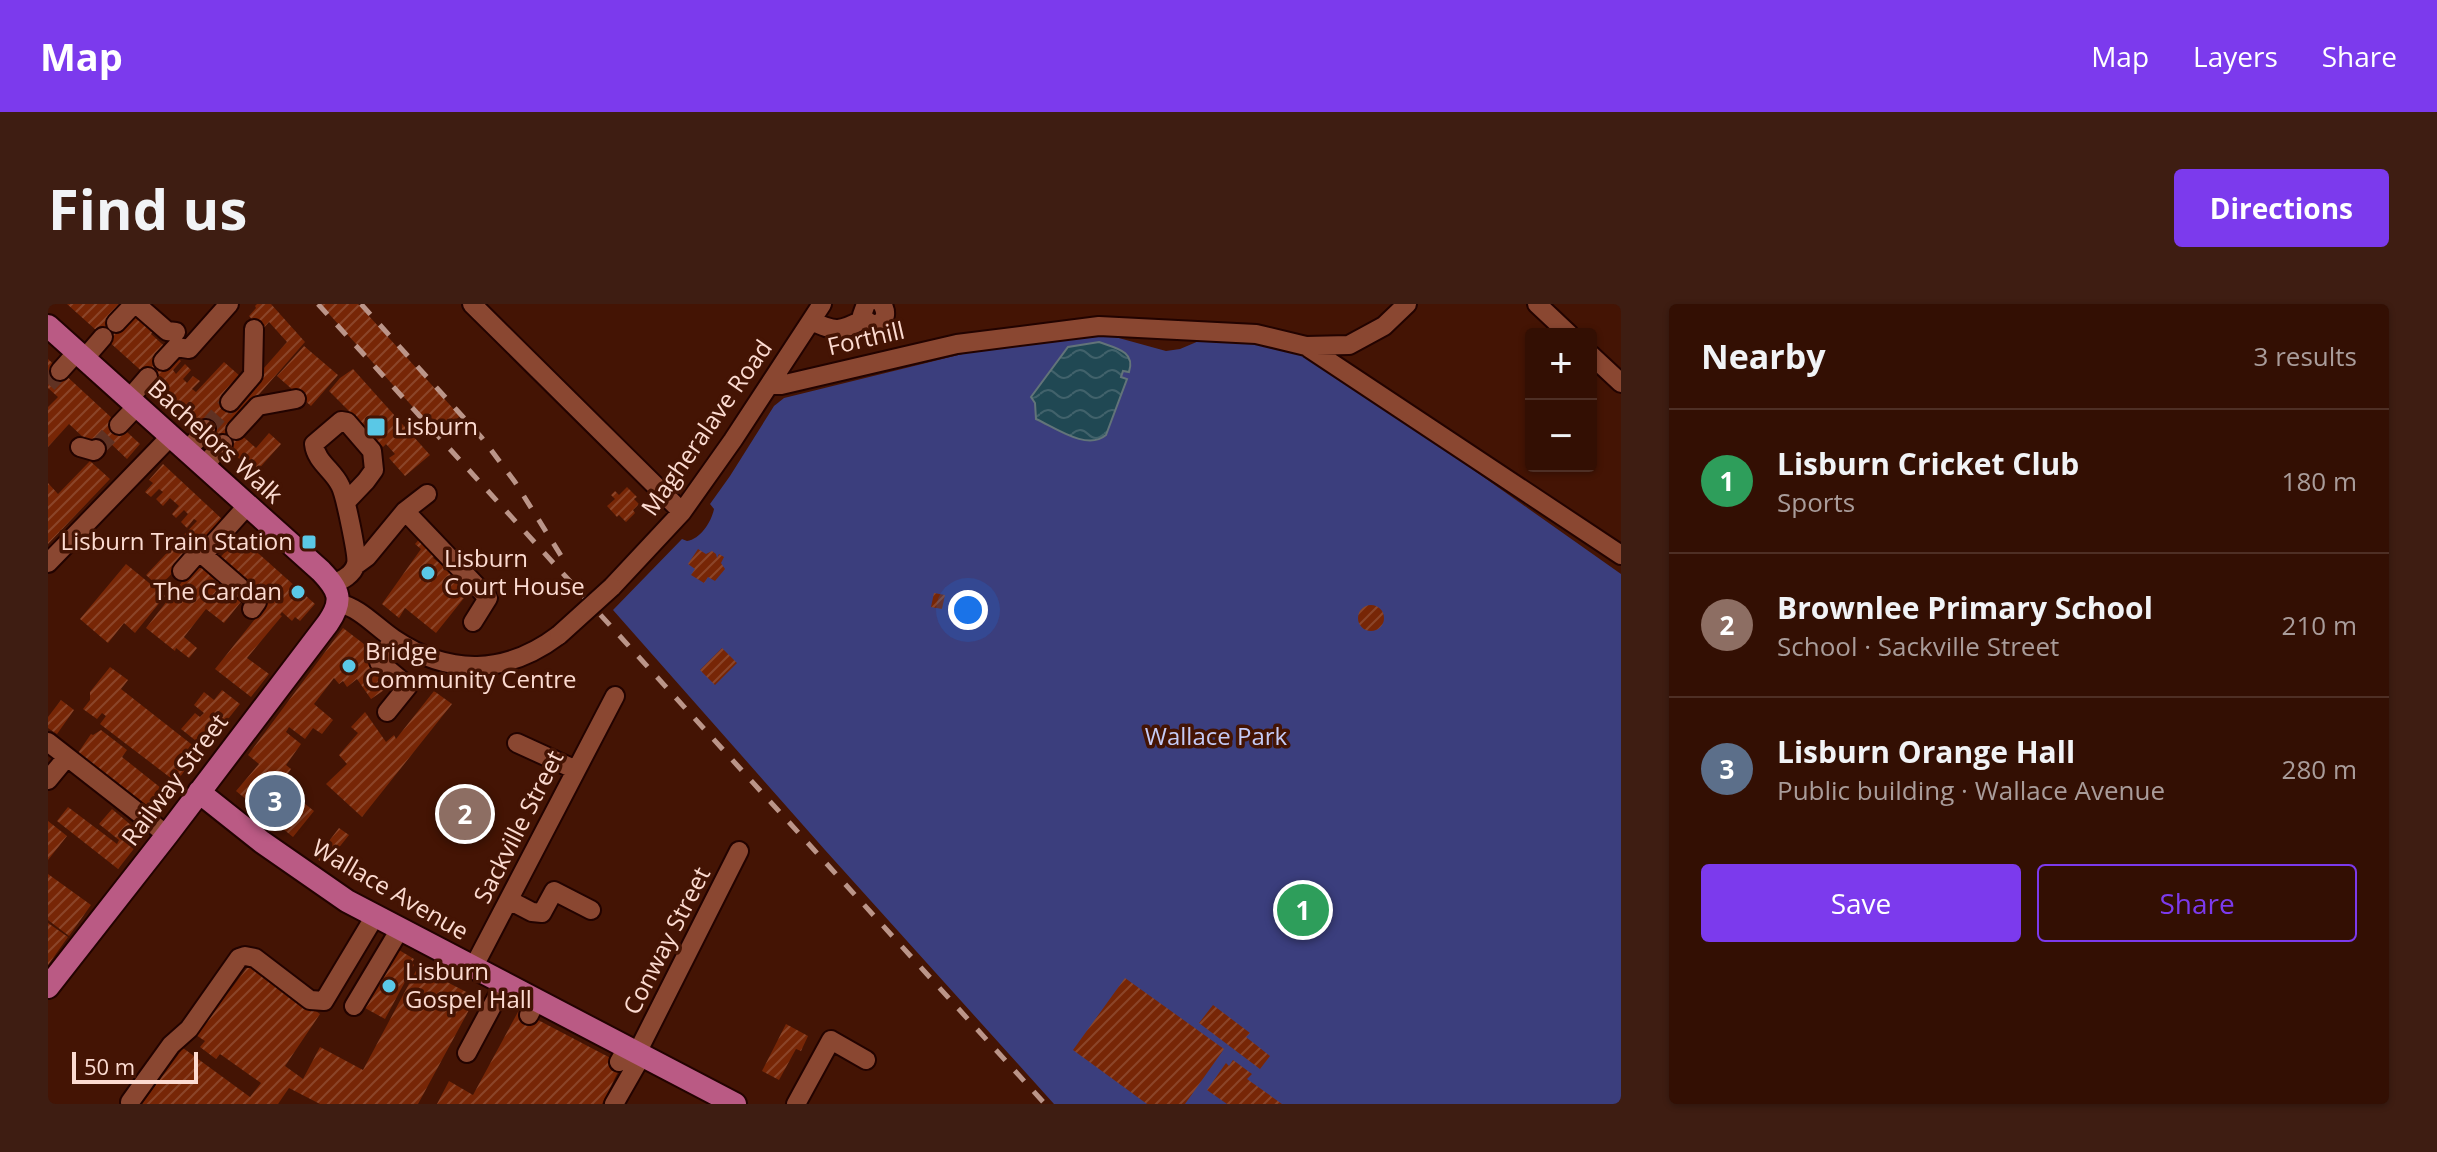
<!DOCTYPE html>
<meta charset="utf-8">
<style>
:root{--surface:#330f03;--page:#3e1d12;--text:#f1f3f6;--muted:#a99c9a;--line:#4e2f25;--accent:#7c3aed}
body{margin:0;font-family:"Open Sans",sans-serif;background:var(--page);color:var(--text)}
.controls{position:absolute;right:24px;top:24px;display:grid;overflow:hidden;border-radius:8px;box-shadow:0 2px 6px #0004}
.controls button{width:72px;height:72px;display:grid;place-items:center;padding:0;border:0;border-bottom:2px solid var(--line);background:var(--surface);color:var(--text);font:40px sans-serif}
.scale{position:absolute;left:24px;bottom:20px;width:126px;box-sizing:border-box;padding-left:8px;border:4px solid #fcdbd1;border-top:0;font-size:22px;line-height:28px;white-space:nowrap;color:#fcdbd1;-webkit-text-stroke:6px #441404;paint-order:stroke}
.you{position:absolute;left:920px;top:306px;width:28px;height:28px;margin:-20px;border:6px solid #fff;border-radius:50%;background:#1a73e8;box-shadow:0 0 0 12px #1a73e833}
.badge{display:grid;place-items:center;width:52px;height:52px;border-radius:50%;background:var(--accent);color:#fff;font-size:26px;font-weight:700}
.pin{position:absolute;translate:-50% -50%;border:4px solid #fff;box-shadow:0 2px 8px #0006}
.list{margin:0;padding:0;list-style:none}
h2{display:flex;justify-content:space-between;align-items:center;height:104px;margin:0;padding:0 32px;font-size:34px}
h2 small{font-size:26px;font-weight:400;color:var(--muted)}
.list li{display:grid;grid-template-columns:52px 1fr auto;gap:24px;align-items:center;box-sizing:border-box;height:144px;padding:0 32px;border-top:2px solid var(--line)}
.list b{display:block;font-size:30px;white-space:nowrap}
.list p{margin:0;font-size:26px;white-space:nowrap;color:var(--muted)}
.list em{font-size:26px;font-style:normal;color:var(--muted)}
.actions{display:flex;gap:16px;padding:24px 32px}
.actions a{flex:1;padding:18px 0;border:2px solid var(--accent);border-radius:8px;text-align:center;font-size:28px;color:var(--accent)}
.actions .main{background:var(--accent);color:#fff}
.map{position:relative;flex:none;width:1573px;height:800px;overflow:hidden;border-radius:8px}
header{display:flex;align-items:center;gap:48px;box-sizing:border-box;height:112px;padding:0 40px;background:var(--accent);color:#fff}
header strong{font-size:38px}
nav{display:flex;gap:44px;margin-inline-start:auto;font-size:28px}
.intro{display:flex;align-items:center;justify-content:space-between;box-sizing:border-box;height:192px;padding:0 48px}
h1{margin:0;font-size:56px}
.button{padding:20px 36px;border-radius:8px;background:var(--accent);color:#fff;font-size:28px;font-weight:700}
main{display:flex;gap:48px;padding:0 48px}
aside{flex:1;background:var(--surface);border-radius:8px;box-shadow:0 2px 6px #0004}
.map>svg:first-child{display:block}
.green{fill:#3b3e7d}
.water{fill:url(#water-waves);stroke:#627479;stroke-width:2}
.building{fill:url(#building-hatch)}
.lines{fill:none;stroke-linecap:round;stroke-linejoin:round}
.minor-tunnel{stroke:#603223;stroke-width:18;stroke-dasharray:18 9;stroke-linecap:butt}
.minor-casing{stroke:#220300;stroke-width:22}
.major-casing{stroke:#220300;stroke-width:26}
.minor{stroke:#8a4731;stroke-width:18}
.major{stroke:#ba5a84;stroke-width:22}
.rail{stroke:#bb9589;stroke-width:5;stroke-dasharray:14 14;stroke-linecap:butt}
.minor-bridge-casing{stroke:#220300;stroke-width:22;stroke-linecap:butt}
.minor-bridge{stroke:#8a4731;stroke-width:18}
.poi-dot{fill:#5ac8e6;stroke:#441404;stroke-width:3}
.labels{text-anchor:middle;stroke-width:7;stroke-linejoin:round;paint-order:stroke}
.street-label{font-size:24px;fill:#fcdbd1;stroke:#441404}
.poi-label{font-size:24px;fill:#fcdbd1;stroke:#441404;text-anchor:start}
.park-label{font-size:24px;fill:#c5cbf6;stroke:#441404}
</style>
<header>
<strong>Map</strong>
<nav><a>Map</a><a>Layers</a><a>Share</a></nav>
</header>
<div class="intro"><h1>Find us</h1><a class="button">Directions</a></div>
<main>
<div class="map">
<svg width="1573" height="800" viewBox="0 0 1573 800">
<defs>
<pattern id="water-waves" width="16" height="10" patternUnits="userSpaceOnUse" patternTransform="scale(2)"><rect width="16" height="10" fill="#204853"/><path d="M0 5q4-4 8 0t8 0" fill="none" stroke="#41626b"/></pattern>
<pattern id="building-hatch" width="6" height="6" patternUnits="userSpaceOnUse" patternTransform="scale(2)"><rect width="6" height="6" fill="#772606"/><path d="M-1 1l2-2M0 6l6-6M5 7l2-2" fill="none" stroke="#8b4529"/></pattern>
</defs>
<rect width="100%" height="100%" fill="#441404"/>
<path class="green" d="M1049,28l69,19 14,-2 26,-11h49l50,13 316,223v530h-567l-229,-254 -212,-240 69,-71 5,2c13,-2 24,-18 27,-32l-4,-5 20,-28 44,-70 10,-8 211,-52z"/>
<path class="water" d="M1051,38c16,6 37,9 30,30l-6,-1 -2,6 6,2 -21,56c-19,16 -50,-7 -70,-16l-1,-16 -4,-6 37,-50z"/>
<path class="building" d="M19,0h56l11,4 22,20 -5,6 30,27 -8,9 3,4 9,-10 6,6 -8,9 4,4 6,-7 7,5 -8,8 4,3 28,-30 16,14 -7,7 5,5 -6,16 55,-62 -18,-20 -7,8 -13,-14 7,-8 -1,-2 2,-2h14l34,38 -74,84 25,22 13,-15 12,11 -26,29z
M272,0h38l102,112 -21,20z
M256,42l34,29 -27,31 -34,-30z
M0,55l92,85 -13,15 -19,-18 -9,11 -30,-28 -21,23v-40l10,-10 -10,-9z
M305,65l77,86 -25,21 -16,-18 6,-4 -9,-10 -3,3 -8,-9 -5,5 -13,-14 5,-5 -33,-33 11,-13z
M42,157l20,18 -62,65v-61l10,11z
M115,160l60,56 -64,67 -13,-12 51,-54 -3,-2 -7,9 -6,-6 7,-8 -4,-4 -8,8 -4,-4 7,-8 -9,-8 -7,8 -7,-7 7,-7 -4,-3 -8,8 -6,-5 8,-9 -4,-3z
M579,183l10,10 -3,2 5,5 -6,6 2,3 -9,9 -7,-7 -2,2 -10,-11 8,-7 -4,-4 4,-4 4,4z
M375,231l17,14 -7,9 39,30 -36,45 -31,-25 -6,10 -17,-14 39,-55 -6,-5z
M191,232l76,68 -15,17 -5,-4 -3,4 -10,-9 -2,3 2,1 -35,42 22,16 -18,23 -36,-28 52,-65 -49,-44z
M650,245l8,5 6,-3 4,3 1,4 2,-4 5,3 -3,6 4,6 -10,12 -7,-4 -4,6 -13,-8 4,-6 -7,-5z
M151,256l45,38 -20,25 -18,-14 -22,28 13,11 -8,10 -13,-10 -1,3 -29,-23z
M78,260l39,32 -30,37 -11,-10 -16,20 -28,-24z
M886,289l11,2 -3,14 -11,-2z
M1310 314a13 13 0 1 1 26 0a13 13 0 1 1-26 0Z
M295,324l34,26 -6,9 16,25 -16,11 -14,-20 -10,8 -4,-6 -4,3 -5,-6 -20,26 19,16 -11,14 -9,-6 -8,11 -16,-12 -3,5 15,12 -15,21 5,4 -11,15 34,27 -21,26 -57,-46 23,-27 -11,-9z
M674,344l15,15 -22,22 -15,-15z
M62,363l18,13 -7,9 79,62 -24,31 -76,-58 6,-8 -4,-3 -5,6 -14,-10 7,-9v-8z
M174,386l18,14 -35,44 -24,-19 14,-16 5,4 4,-4 -10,-8 10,-13 10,8z
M386,387l18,13 -90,113 -36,-33 21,-20 -8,-9 19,-22 -7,-6 14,-15 21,30 8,-7 2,4z
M13,396l13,10 -17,24 -9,-6v-11z
M53,426l26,20 -5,7 49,39 -15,19 -78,-62 13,-19 2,1z
M20,503l49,37 2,-4 -20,-16 13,-15 32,27 -26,33 -61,-48z
M0,517l19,15 -19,24z
M291,524l10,7 -24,30 -9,-7z
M0,570l43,31 -22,31 -21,-16z
M0,619l20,14 -20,28z
M351,646l15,9 -2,4 2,2 -29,54 -20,-11 29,-55 2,2z
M202,660l70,50 -35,52 18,13 17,-32 43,23 55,-103 58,30 -58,107h-98l-31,-16 -11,16h-136l41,-56 67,49 11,-14 -41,-29 -4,5 -16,-12 5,-6 -9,-6z
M1077,674l99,71 -39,55h-38l-74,-54z
M1165,701l37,28 -4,4 24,19 -10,13 -61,-46z
M471,706l103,54 -20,40h-165l12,-23 24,14z
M738,720l22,12 -7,15 -5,-2 -17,31 -17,-9z
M1185,756l19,14 -5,5 35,25h-55l-20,-14 19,-27 3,3z"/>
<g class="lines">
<path class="minor-tunnel" d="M0,80l12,-13
M158,125l24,-27
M48,145l23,-24"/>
<g class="minor-casing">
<path id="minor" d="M88,0l31,27 9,1
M424,0l210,208
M818,0l-4,11c10,18 31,6 20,-11
M1489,0l32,30
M763,17c25,11 28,11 53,-2
M68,19l18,-19
M1258,42l43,-1 35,-19 23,-22
M1543,51l30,28
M36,55l19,-22
M115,57l13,-14 13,2 40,-45
M12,67l17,-19
M722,81h11l176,-41 142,-18 157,8 50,12 315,209
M81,95l19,-22
M182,98l23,-27 1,-46
M71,121l18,-19
M188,126l22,-24 38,-7
M32,143l14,4 2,-2
M139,147l19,-22
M156,162l19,-22
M357,207l83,87 -15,24
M155,251l54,47 -5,7
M0,259l123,-127
M308,261l11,-8 38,-46 22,-17
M134,267l14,-16h7l44,-49
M285,280c9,-4 20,-9 23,-20 2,-8 -11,-70 -16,-79 -7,-15 -24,-23 -26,-41l27,-23 6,1 25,29 2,19 -8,11 -20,21
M564,283l70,-75 51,-72 89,-136
M290,299c21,4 38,24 56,36 55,37 112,36 165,-4
M339,408l21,-26 -29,-24 14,-23
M0,438l119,93
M469,439l59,27
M0,476l19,-23
M461,596l23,12 10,1 12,-22 37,19
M425,664l142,-272
M306,702l46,-77
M481,711l7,-14
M419,749l37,-69
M589,749l102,-202
M571,758l8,-14
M82,798l41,-57 18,-16 50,-71 6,-2 10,2 55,42 14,1 51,-85
M566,800l28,-49
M748,800l35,-64 35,20"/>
</g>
<g class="major-casing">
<path id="major" d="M0,22l273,245c18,19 23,29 7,52l-161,212 -119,152
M151,488l63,50 85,59 388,203"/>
</g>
<use href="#minor" class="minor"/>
<use href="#major" class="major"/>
<path class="rail" d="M270,0l727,800
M313,0l121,134 33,44 50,80"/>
<g class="minor-bridge-casing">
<path id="minor-bridge" d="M511,331l53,-48"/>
</g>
<use href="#minor-bridge" class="minor-bridge"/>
</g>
<g class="poi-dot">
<rect x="318" y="113" width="20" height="20" rx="4"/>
<rect x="253" y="230" width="16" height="16" rx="4"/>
<circle cx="380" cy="269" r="8"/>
<circle cx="250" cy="288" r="8"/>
<circle cx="301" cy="362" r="8"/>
<circle cx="341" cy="682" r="8"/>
</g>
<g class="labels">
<g class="street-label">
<text transform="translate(818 35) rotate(-13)" y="8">Forthill</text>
<text transform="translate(659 124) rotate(-55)" y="8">Magheralave Road</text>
<text transform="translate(167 138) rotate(42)" y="8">Bachelors Walk</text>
<text transform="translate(127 476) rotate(-53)" y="8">Railway Street</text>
<text transform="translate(471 523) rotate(-63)" y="8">Sackville Street</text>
<text transform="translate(342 586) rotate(30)" y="8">Wallace Avenue</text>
<text transform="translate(619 637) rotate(-63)" y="8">Conway Street</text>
</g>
<g class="poi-label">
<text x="346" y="131">Lisburn</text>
<text x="245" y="246" text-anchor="end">Lisburn Train Station</text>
<text x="396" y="263">Lisburn<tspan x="396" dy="28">Court House</tspan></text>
<text x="234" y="296" text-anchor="end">The Cardan</text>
<text x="317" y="356">Bridge<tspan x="317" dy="28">Community Centre</tspan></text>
<text x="357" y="676">Lisburn<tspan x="357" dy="28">Gospel Hall</tspan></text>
</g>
<g class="park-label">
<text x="1168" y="441">Wallace Park</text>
</g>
</g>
</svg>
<div class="controls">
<button>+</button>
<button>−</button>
</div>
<div class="scale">50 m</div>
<div class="you"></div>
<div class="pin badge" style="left:1255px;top:606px;background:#2e9e5b">1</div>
<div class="pin badge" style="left:417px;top:510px;background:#8d6e63">2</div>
<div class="pin badge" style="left:227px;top:497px;background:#5c6f8a">3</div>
</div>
<aside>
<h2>Nearby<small>3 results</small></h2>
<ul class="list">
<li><span class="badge" style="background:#2e9e5b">1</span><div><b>Lisburn Cricket Club</b><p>Sports</p></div><em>180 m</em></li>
<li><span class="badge" style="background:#8d6e63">2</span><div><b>Brownlee Primary School</b><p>School · Sackville Street</p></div><em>210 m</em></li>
<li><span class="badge" style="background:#5c6f8a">3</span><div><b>Lisburn Orange Hall</b><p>Public building · Wallace Avenue</p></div><em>280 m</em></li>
</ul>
<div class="actions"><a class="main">Save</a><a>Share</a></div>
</aside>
</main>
